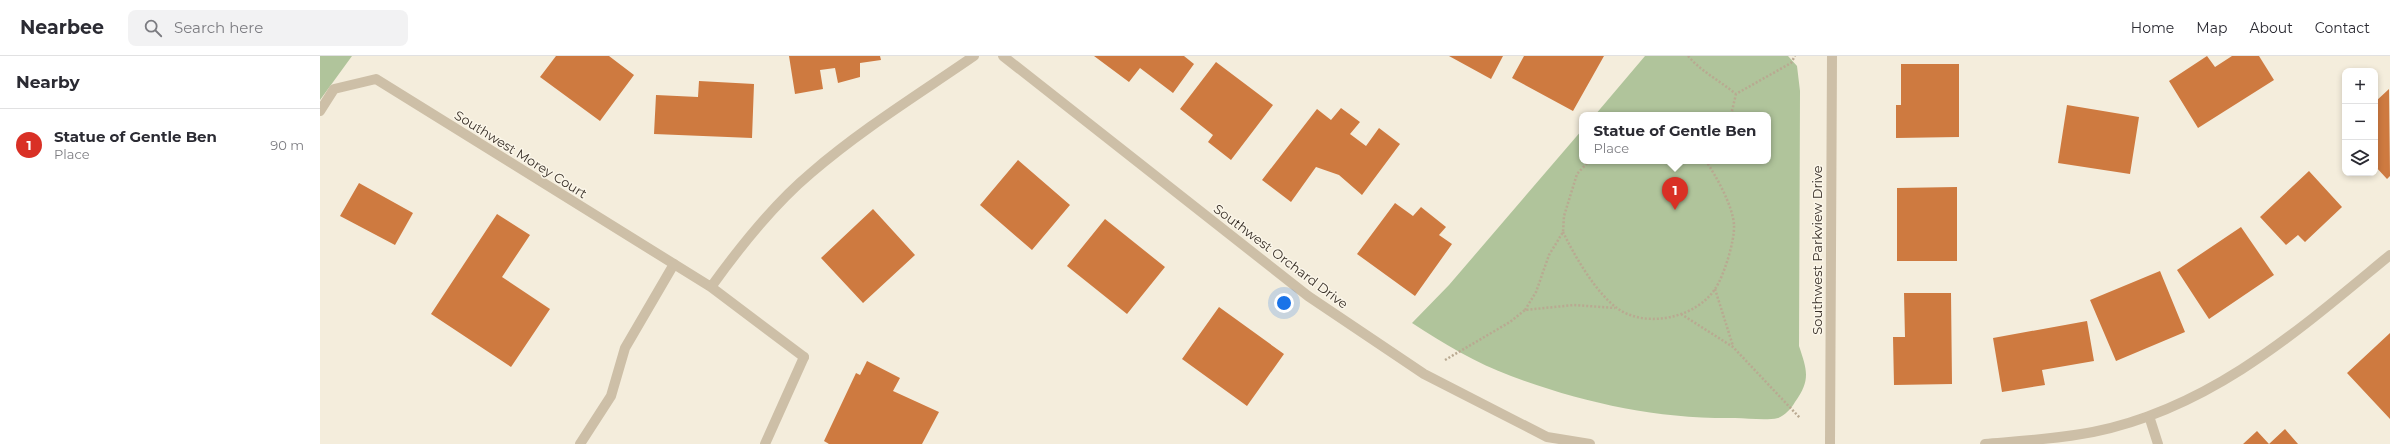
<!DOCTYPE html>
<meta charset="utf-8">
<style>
:root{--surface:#fff;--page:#f2f2f3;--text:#2b2b33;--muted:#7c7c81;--line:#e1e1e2;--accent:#d93025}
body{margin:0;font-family:Montserrat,sans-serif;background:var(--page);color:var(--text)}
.controls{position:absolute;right:12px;top:12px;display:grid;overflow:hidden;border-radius:8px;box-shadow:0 2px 6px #0003}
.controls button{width:36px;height:36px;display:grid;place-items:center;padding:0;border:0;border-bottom:1px solid var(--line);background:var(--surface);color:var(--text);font:20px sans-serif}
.you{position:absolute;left:964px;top:247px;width:14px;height:14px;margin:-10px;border:3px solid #fff;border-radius:50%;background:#1a73e8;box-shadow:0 0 0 6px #1a73e833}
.badge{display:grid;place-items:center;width:26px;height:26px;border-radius:50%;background:var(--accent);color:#fff;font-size:13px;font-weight:700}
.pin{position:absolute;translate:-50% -33px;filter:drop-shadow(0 1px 2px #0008)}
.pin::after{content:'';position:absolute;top:21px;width:14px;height:12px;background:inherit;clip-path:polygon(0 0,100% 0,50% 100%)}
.popup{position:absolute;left:1259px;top:56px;width:192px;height:52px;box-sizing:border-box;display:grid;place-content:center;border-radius:8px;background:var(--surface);filter:drop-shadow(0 1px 3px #0005);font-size:13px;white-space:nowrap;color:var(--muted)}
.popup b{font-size:15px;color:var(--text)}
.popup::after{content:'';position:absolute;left:50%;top:100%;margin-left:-8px;border:8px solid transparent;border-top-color:var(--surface)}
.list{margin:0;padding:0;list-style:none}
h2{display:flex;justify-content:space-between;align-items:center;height:52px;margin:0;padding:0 16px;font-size:17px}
h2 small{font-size:13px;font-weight:400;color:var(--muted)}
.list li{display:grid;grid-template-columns:26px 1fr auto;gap:12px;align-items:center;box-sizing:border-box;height:72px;padding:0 16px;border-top:1px solid var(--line)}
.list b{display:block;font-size:15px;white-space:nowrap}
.list p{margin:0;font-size:13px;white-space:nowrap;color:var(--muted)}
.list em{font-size:13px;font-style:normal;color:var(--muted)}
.icon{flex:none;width:22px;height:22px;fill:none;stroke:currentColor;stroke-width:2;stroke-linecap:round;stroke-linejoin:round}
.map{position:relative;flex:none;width:2070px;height:388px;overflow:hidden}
header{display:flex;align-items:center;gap:24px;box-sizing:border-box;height:56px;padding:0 20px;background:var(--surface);border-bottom:1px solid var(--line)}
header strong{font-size:19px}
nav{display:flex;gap:22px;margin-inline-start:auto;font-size:14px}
.search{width:280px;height:36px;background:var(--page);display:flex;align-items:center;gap:10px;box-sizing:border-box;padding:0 14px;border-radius:8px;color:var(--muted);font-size:15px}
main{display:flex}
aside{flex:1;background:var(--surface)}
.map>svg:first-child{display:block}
.green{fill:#b0c49b}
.building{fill:#ce7a40}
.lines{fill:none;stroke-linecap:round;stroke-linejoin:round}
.path{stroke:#b9a991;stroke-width:2.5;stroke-dasharray:2 2;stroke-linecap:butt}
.lane{stroke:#cdbfa7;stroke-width:10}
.street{stroke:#cdbfa7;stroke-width:10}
.labels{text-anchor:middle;stroke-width:3;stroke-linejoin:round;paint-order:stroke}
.street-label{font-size:13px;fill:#393028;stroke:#fbf6e9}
</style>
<header>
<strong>Nearbee</strong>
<div class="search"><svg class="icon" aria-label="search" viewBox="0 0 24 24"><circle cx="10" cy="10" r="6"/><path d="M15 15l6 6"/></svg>Search here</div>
<nav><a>Home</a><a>Map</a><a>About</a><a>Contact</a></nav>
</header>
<main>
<aside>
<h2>Nearby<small></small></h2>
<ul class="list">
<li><span class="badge">1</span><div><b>Statue of Gentle Ben</b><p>Place</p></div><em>90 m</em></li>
</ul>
</aside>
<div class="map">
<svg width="2070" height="388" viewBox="0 0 2070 388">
<rect width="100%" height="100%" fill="#f4eddc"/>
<path class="green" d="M0,0h32l-32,44z
M1325,0h143l9,10 3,25 -1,255c8,24 12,34 -4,56 -3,6 -11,14 -17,16 -13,3 -30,0 -43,0 -78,1 -151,-15 -224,-42 -35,-13 -67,-32 -99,-53l37,-38 133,-155v31h186v-46h-173z"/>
<path class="building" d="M236,0h53l25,19 -34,46 -60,-44z
M469,0h91l1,4 -21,3v14l-22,6 -3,-15 -15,2 3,19 -28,5z
M774,0h90l10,8 -21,29 -33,-25 -11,14z
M1129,0h54l-12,23z
M1204,0h80l-31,55 -61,-33z
M1887,0l8,11 17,-11h27l15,24 -76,48 -29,-47z
M896,6l57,43 -42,55 -23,-18 5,-7 -33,-26z
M1581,8h58v73l-63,1v-33h5z
M379,25l55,3 -2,54 -98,-4 2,-39 42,2z
M2069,33l1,87 -3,3 -12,-13v-64z
M1747,49l72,12 -9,57 -72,-11z
M1021,52l19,14 -10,12 16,12 13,-18 21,16 -38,51 -23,-20 -23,-8 -25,35 -29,-22 55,-71 14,11z
M698,104l52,45 -38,45 -52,-45z
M1989,115l33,36 -37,35 -7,-7 -12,10 -26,-28z
M39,127l54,30 -18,32 -55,-29z
M1637,131v74h-60v-73z
M1075,147l18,13 8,-9 25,20 -7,8 13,9 -37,52 -58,-42z
M553,153l42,46 -52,48 -42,-45z
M177,158l33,21 -28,42 48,32 -39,58 -80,-53z
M785,163l60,48 -38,47 -60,-48z
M1921,171l33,48 -65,44 -32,-49z
M1840,215l25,61 -69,29 -26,-61z
M1584,237h47l1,91 -58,1 -1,-48h12z
M899,251l65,47 -37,52 -65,-47z
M1767,265l7,40 -52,9 3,15 -43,7 -9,-54z
M2070,277v86l-43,-46z
M547,305l33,17 -7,13 46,21 -17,32h-93l-5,-3 32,-68 4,2z
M1965,373l13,15h-55l14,-13 12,13z"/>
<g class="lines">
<path class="path" d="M1368,0c14,16 32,25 48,38l55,-31 4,-7
M1411,59l5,-21
M1243,176c11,23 33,61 54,76 28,21 79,10 98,-19 9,-13 20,-49 19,-64 -1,-19 -18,-49 -28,-64
M1395,233l18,57
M1205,254l11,-18 13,-37 14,-23 1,-16 13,-42 12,-13
M1361,258l52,33 67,71
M1125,304l65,-38 15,-12 49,-5 41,3"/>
<path class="lane" d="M260,388l31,-48 14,-48 49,-84
M445,388l39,-87"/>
<path class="street" d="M683,0l305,240 116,78 123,63 43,7
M0,55l14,-22 42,-10 335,208 93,70
M391,231c28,-39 63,-83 100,-114 51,-44 108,-79 163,-117
M1829,360l9,28
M1510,388l2,-388
M1665,388c36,-3 73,-5 108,-12 119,-24 207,-103 297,-177"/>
</g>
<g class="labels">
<g class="street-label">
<text transform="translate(201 98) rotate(32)" y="5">Southwest Morey Court</text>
<text transform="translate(1497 194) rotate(-90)" y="5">Southwest Parkview Drive</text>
<text transform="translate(961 200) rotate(37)" y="5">Southwest Orchard Drive</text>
</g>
</g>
</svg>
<div class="controls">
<button>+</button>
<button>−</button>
<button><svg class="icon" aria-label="layers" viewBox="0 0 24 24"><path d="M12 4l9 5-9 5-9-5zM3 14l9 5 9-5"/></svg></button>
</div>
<div class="you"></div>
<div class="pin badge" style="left:1355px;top:154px">1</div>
<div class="popup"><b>Statue of Gentle Ben</b>Place</div>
</div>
</main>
